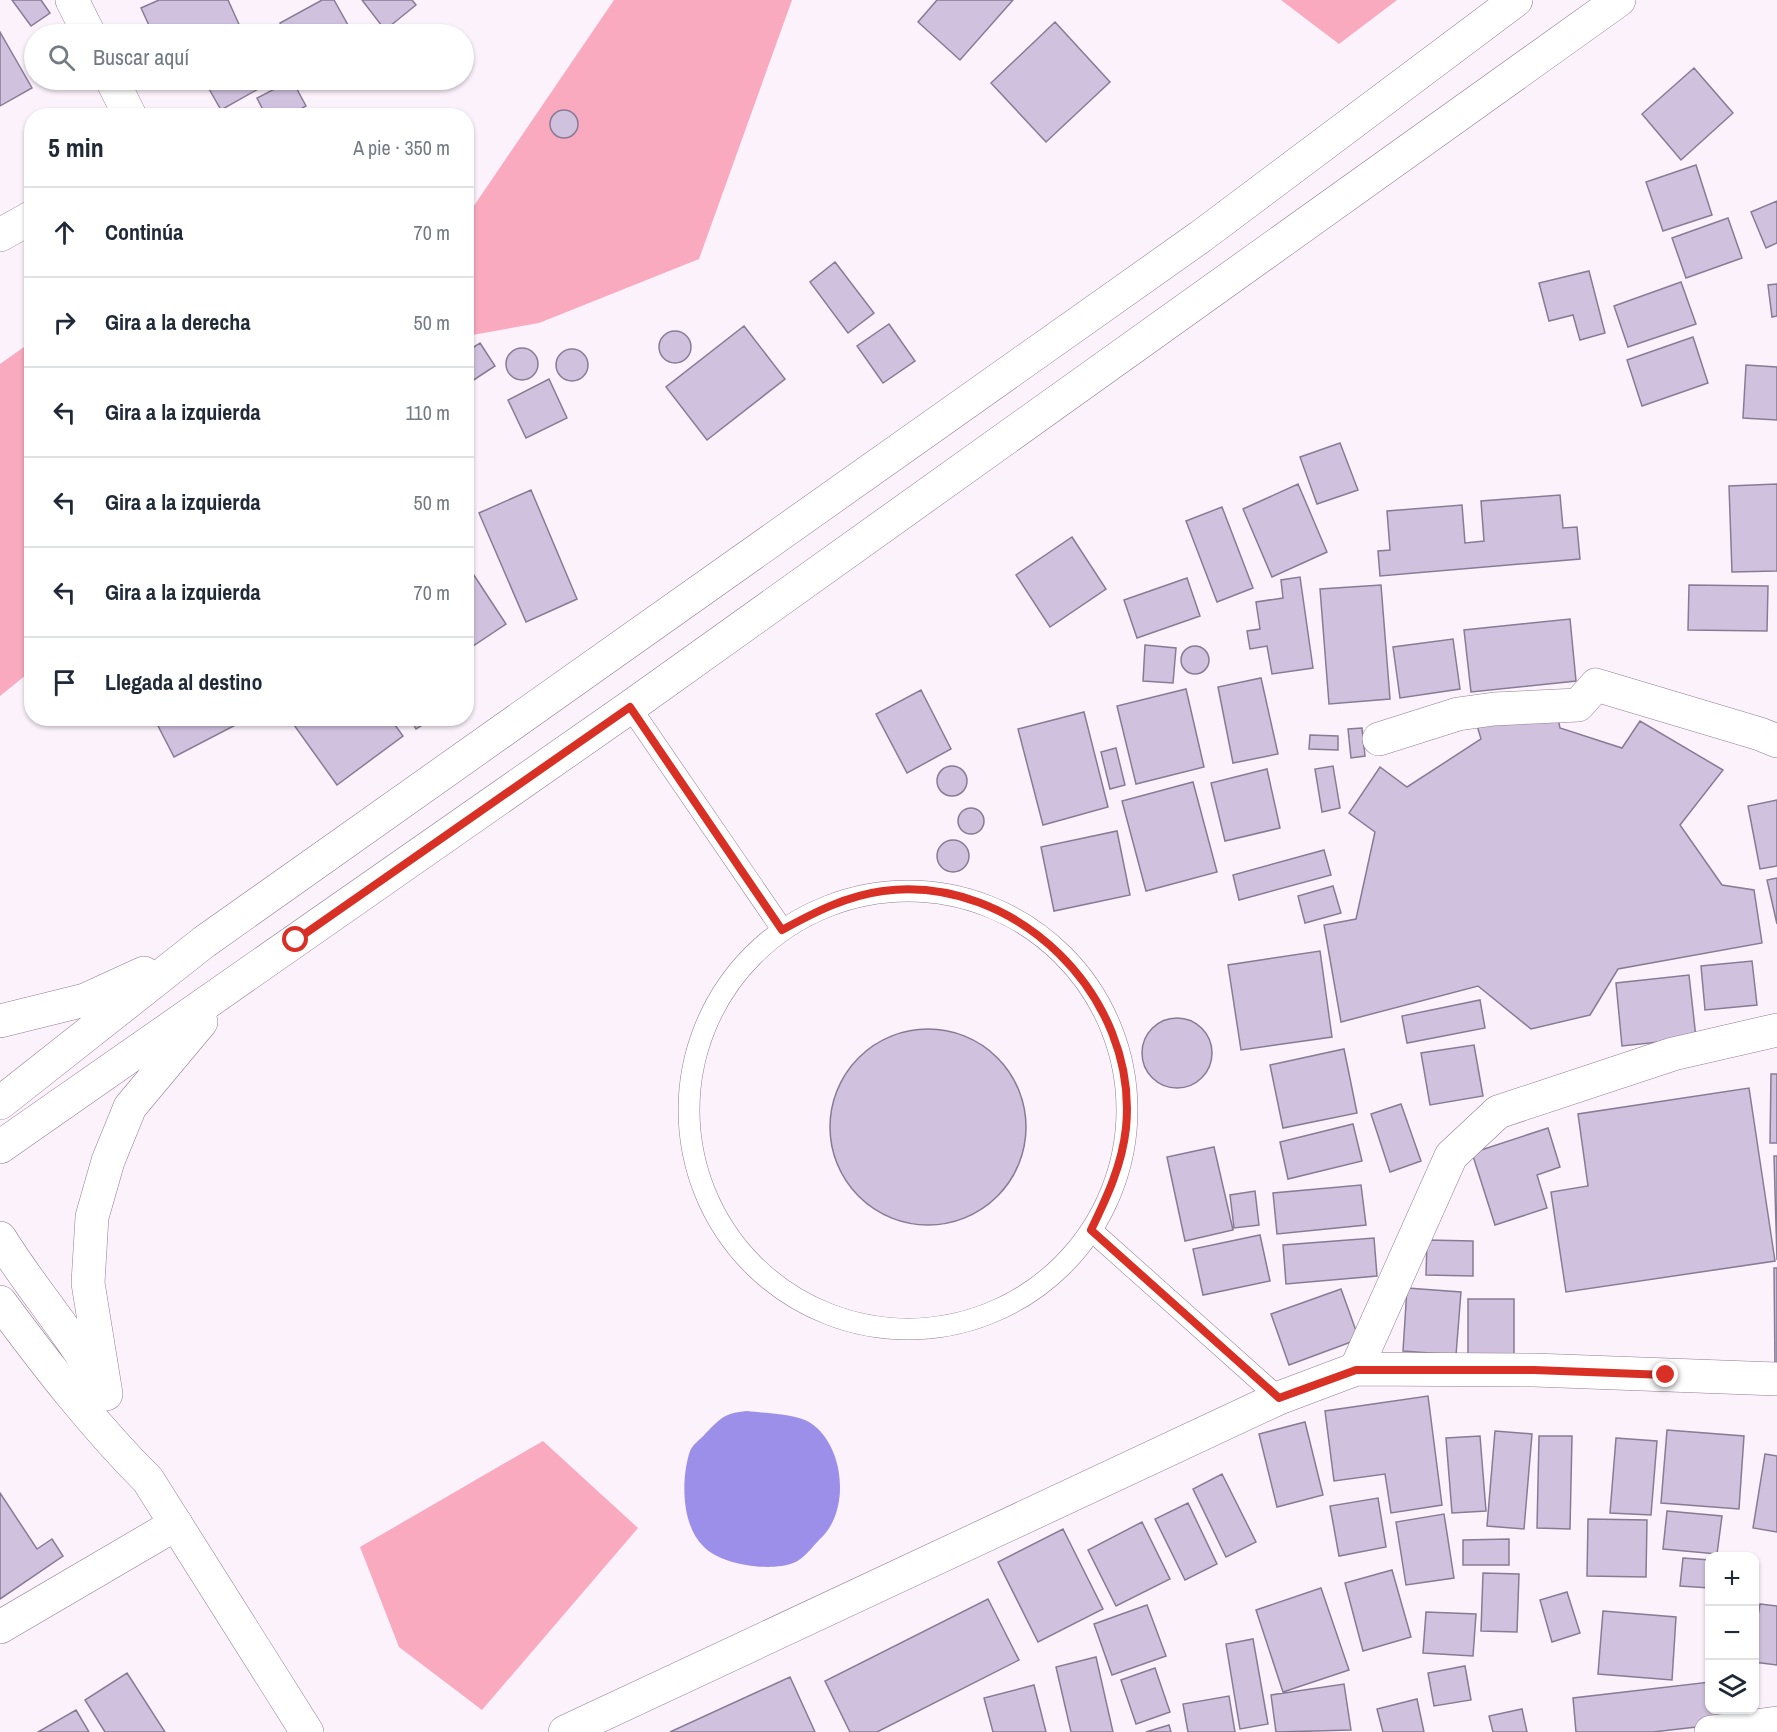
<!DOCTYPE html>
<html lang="es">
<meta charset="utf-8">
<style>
:root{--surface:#fff;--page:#f6f6f7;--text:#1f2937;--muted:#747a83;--line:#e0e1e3}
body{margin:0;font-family:"Archivo Narrow",sans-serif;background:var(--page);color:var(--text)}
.controls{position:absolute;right:18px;bottom:18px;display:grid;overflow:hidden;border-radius:12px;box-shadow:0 2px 4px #0004}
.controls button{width:54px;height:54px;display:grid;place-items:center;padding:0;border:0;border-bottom:2px solid var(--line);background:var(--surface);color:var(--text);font:30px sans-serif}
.stop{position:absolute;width:18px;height:18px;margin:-14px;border:4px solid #d93025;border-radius:50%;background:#fff}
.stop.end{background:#d93025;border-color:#fff;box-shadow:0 2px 6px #0008}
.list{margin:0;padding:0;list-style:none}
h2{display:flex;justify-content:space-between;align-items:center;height:78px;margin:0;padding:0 24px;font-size:26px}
h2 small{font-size:20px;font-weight:400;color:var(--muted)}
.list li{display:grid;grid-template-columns:39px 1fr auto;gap:18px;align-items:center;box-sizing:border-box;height:90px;padding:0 24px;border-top:2px solid var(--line)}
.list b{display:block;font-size:22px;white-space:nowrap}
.list em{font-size:20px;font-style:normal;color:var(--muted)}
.icon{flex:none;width:33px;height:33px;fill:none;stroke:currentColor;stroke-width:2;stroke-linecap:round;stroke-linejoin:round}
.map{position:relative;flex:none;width:1777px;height:1732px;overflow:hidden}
.search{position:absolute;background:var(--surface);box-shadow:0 2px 4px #0004;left:24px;top:24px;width:450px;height:66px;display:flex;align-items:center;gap:15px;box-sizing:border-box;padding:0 21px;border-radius:33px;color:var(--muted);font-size:22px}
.panel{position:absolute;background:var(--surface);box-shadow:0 2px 4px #0004;left:24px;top:108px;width:450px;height:618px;border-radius:24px}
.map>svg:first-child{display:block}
.green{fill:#faaabf}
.water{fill:#9b8fe9}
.building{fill:#d0c2df;stroke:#887b95;stroke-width:1.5}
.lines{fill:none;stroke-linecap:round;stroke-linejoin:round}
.lane-casing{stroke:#917c92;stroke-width:22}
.street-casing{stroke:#917c92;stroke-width:34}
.primary-casing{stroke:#917c92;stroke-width:34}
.lane{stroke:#fff;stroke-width:21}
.street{stroke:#fff;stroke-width:33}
.primary{stroke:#fff;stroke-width:33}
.route{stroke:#d93025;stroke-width:8}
</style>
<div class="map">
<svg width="1777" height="1732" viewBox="0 0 1777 1732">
<rect width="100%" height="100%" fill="#fcf2fc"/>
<path class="green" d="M614,0h178l-93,259 -160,64 -72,13v-120z
M1281,0h116l-58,44z
M31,342v329l-31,25v-332z
M543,1441l95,87 -156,182 -83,-63 -39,-100z"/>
<path class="water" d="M747,1411c16,2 49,3 62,11 36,22 42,89 11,117 -7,7 -17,21 -27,24 -23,9 -73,2 -90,-17 -22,-22 -22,-68 -13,-95 3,-7 11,-12 15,-17 16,-16 19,-21 42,-23z"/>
<path class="building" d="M12,0h29l9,13 -19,13z
M159,0h69l14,31 -7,3h-82l-12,-26z
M322,0h12l19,34h-66l-7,-11z
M362,0h50l4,5 -31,25z
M937,0h76l-53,60 -42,-38z
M1055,22l55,60 -64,60 -55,-59z
M0,32l32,56 -32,18z
M1694,68l39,45 -52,47 -39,-46z
M204,80h51l5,8 -39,22z
M292,80l14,26 -18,10h-22l-9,-18z
M550 124a14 14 0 1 1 28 0a14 14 0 1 1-28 0Z
M1696,165l16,50 -49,16 -17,-49z
M1777,201v42l-11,5 -15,-36z
M1728,218l14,40 -56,20 -14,-40z
M835,262l39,51 -26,20 -38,-51z
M1589,271l16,62 -25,7 -7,-25 -24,6 -10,-38z
M1681,282l15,42 -68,23 -14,-41z
M1777,284v32l-5,1 -4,-32z
M889,324l26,37 -32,22 -26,-37z
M744,326l41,53 -78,61 -41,-53z
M659 347a16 16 0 1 1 32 0a16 16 0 1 1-32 0Z
M1693,337l15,46 -66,23 -15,-46z
M480,343l15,23 -29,19v-33z
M506 364a16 16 0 1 1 32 0a16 16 0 1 1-32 0Z
M556 365a16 16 0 1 1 32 0a16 16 0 1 1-32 0Z
M1746,365l31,2v53l-34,-2z
M549,379l18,39 -41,20 -18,-38z
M1340,443l18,47 -41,14 -17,-47z
M1298,484l29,68 -55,25 -29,-68z
M1777,484v87l-45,1 -3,-86z
M531,490l46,109 -51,23 -47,-109z
M1560,495l3,33 14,-1 3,32 -200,17 -2,-25 12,-1 -3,-39 75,-6 3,38 19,-2 -3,-40z
M1222,507l31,81 -36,14 -31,-81z
M1072,537l34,52 -56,38 -34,-52z
M466,563l40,61 -39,26 -1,-1z
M1300,577l13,91 -41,6 -5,-28 -17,3 -3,-18 13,-2 -4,-27 27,-4 -2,-18z
M1187,578l13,38 -63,22 -13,-38z
M1381,585l9,114 -61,5 -9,-115z
M1689,585l79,1 -1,45 -79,-1z
M1570,619l6,62 -105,11 -7,-62z
M1453,639l7,50 -60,9 -7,-51z
M1145,645l31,3 -3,35 -30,-2z
M1181 660a14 14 0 1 1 28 0a14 14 0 1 1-28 0Z
M1261,678l17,76 -45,9 -15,-76z
M1186,689l18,78 -68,17 -19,-78z
M921,690l30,59 -44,24 -31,-59z
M1084,712l24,95 -65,18 -25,-96z
M1557,714l3,14 62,20 18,-27 83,49 -43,55 42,60 32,5 8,53 -144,26 -28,46 -59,14 -53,-43 -137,36 -17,-97 32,-6 19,-87 -26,-19 31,-46 27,20 74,-48 -5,-17z
M154,718h92l1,1 -73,38z
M289,718h101l13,18 -66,49z
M410,718h24l-18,11z
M1362,728l3,28 -14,2 -3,-29z
M1310,735l28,1v14l-29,-1z
M1116,748l9,37 -15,4 -9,-37z
M937 781a15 15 0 1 1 30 0a15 15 0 1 1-30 0Z
M1333,766l7,42 -18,4 -7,-43z
M1267,769l13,59 -55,13 -14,-58z
M1193,782l24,90 -71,19 -24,-90z
M1777,800v66l-17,3 -12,-63z
M958 821a13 13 0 1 1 26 0a13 13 0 1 1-26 0Z
M1117,831l13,64 -76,16 -13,-64z
M937 856a16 16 0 1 1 32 0a16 16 0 1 1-32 0Z
M1324,850l7,25 -92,25 -6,-25z
M1777,878v46l-10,-44z
M1333,886l8,27 -36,10 -7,-27z
M1320,951l12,86 -91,13 -13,-85z
M1752,961l5,44 -52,5 -4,-44z
M1689,975l7,63 -74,8 -6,-63z
M1480,1000l5,28 -78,15 -5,-27z
M1142 1053a35 35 0 1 1 70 0a35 35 0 1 1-70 0Z
M830 1127a98 98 0 1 1 196 0a98 98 0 1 1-196 0Z
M1474,1045l9,51 -53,9 -9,-52z
M1344,1049l13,64 -74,15 -13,-63z
M1771,1074h6v69h-7z
M1749,1088l26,173 -209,31 -15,-100 37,-6 -10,-72z
M1401,1104l20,57 -31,11 -19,-58z
M1353,1124l9,37 -74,18 -8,-37z
M1548,1128l12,39 -23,8 10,33 -52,17 -23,-72z
M1214,1147l19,83 -48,11 -18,-84z
M1774,1156h3v104z
M1361,1185l5,40 -89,9 -4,-41z
M1255,1191l4,34 -25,3 -4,-33z
M1260,1235l10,46 -67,14 -10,-46z
M1374,1238l3,38 -91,8 -3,-39z
M1427,1240l46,1v35l-47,-1z
M1774,1268h3v99h-2z
M1407,1288l54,4 -5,63 -53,-4z
M1341,1289l18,50 -70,26 -18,-51z
M1468,1299h46v60h-46z
M1428,1396l14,109 -51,8 -6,-39 -51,7 -9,-70z
M1305,1422l18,73 -46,12 -18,-73z
M1667,1430l77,6 -5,73 -78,-6z
M1495,1431l37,3 -8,95 -37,-3z
M1480,1436l6,75 -34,2 -6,-75z
M1539,1436h33l-2,93 -33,-1z
M1616,1438l41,3 -6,74 -41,-2z
M1765,1454l12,2v76l-24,-4z
M1222,1474l34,68 -30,15 -33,-68z
M0,1493l37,56 15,-10 11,17 -63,43z
M1378,1498l8,49 -47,9 -9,-50z
M1188,1503l29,61 -32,16 -30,-61z
M1667,1511l55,5 -5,38 -54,-5z
M1444,1514l10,64 -48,7 -10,-63z
M1588,1519l59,1 -1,57 -59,-1z
M1142,1522l28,57 -54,27 -28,-56z
M1063,1529l40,80 -65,33 -40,-80z
M1509,1539v26h-46v-25z
M1683,1558l27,2v28l-30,-2z
M1392,1570l19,67 -48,14 -18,-68z
M1483,1573l36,1 -2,58 -36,-1z
M1321,1588l28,82 -66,22 -27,-82z
M1567,1592l13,41 -28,9 -12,-42z
M988,1599l31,61 -142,72h-27l-25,-51z
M1760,1604l17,2v59l-23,-3v-22z
M1147,1605l19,51 -54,19 -18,-51z
M1603,1611l73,6 -4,63 -74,-6z
M1426,1612l50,2 -3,42 -50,-3z
M1253,1639l15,85 -28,5 -14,-85z
M1096,1657l17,75h-42l-15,-65z
M1465,1666l6,34 -37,6 -6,-33z
M1155,1668l15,44 -34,12 -15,-44z
M127,1673l38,59h-60l-20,-32z
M790,1677l25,55h-145z
M1710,1682v28h19l2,13 -78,9h-77l-3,-34z
M1344,1684l7,46 -75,2 -5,-37z
M1034,1685l12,47h-53l-9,-34z
M1229,1696l6,36h-47l-5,-28z
M1417,1699l7,33h-41l-6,-23z
M1522,1709l5,23h-34l-4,-16z
M76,1710l13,22h-51z
M1169,1725l2,7h-25z"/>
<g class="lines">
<g class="lane-casing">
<path id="lane" d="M630,707l152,222
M689 1110a219 219 0 1 1 438 0a219 219 0 1 1-438 0Z
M1091,1230l188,168"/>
</g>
<g class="street-casing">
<path id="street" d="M72,0l17,34
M112,80l18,36
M0,235l32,-18
M1379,739l79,-25 36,-5 84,-4 18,-20 164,49 17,7
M1356,1369l95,-213 47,-44 175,-58 104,-24
M0,1627l176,-103
M565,1732l714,-334 77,-29 178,1 243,9
M1711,1732l66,-9"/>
</g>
<g class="primary-casing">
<path id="primary" d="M0,1021l85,-21 59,-27
M0,1103l204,-161 996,-705 316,-237
M0,1147l630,-440 989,-707
M0,1238c30,49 68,91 97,141
M0,1302c46,62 93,123 148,178l159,252
M106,1394l-18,-111 4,-66 16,-56 22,-54 71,-85"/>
</g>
<use href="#lane" class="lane"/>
<use href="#street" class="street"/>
<use href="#primary" class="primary"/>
</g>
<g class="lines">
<path class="route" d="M296,940l334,-233 152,223c33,-18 64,-34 101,-39 132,-17 256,105 243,237 -4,37 -19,69 -35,102l188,168 77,-28h178l132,5"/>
</g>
</svg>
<div class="controls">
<button>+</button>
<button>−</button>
<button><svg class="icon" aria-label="layers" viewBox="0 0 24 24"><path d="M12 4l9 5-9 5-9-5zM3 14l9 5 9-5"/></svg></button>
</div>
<div class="stop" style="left:296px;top:940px"></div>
<div class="stop end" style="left:1666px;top:1375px"></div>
<div class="search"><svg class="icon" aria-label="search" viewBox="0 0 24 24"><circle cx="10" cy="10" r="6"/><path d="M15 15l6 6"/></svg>Buscar aquí</div>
<section class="panel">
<h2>5 min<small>A pie · 350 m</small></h2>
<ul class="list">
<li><svg class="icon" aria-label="ahead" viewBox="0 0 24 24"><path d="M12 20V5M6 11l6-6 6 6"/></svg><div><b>Continúa</b></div><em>70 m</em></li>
<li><svg class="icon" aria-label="right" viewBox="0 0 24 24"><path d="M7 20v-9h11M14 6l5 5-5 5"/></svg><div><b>Gira a la derecha</b></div><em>50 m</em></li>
<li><svg class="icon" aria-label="left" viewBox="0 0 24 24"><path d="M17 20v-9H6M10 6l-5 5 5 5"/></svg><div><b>Gira a la izquierda</b></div><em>110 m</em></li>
<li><svg class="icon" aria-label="left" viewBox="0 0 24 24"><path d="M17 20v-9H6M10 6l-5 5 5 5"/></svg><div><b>Gira a la izquierda</b></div><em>50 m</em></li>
<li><svg class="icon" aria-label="left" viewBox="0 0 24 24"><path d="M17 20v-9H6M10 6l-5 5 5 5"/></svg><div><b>Gira a la izquierda</b></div><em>70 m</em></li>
<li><svg class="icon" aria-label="arrive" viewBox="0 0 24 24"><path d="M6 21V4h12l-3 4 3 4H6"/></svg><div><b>Llegada al destino</b></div></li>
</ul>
</section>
</div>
